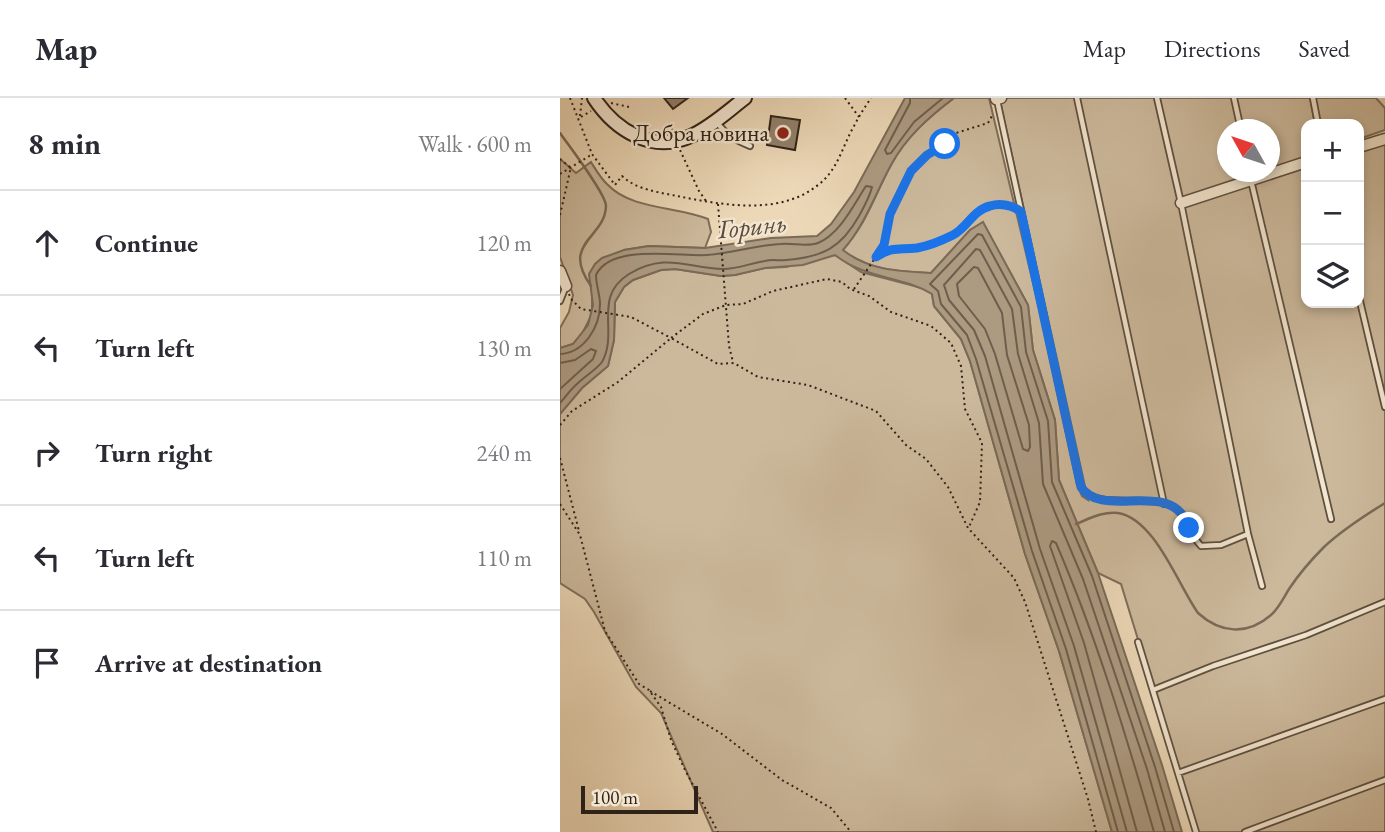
<!DOCTYPE html>
<meta charset="utf-8">
<style>
:root{--surface:#fff;--page:#f2f2f3;--text:#2b2b33;--muted:#7c7c81;--line:#e1e1e2}
body{margin:0;font-family:"EB Garamond",serif;background:var(--page);color:var(--text)}
.controls{position:absolute;right:21px;top:21px;display:grid;overflow:hidden;border-radius:14px;box-shadow:0 4px 10px #0003}
.controls button{width:63px;height:63px;display:grid;place-items:center;padding:0;border:0;border-bottom:2px solid var(--line);background:var(--surface);color:var(--text);font:35px sans-serif}
.compass{position:absolute;left:657px;top:21px;width:63px;height:63px;border-radius:50%;background:var(--surface);box-shadow:0 4px 10px #0003;rotate:310deg}
.scale{position:absolute;left:21px;bottom:18px;width:117px;box-sizing:border-box;padding-left:7px;border:4px solid #2f2218;border-top:0;font-size:19px;line-height:24px;white-space:nowrap;color:#2f2218;-webkit-text-stroke:5px #f3e6d0;paint-order:stroke}
.stop{position:absolute;width:21px;height:21px;margin:-16px;border:5px solid #1a73e8;border-radius:50%;background:#fff}
.stop.end{background:#1a73e8;border-color:#fff;box-shadow:0 2px 7px #0008}
.list{margin:0;padding:0;list-style:none}
h2{display:flex;justify-content:space-between;align-items:center;height:91px;margin:0;padding:0 28px;font-size:30px}
h2 small{font-size:23px;font-weight:400;color:var(--muted)}
.list li{display:grid;grid-template-columns:46px 1fr auto;gap:21px;align-items:center;box-sizing:border-box;height:105px;padding:0 28px;border-top:2px solid var(--line)}
.list b{display:block;font-size:26px;white-space:nowrap}
.list em{font-size:23px;font-style:normal;color:var(--muted)}
.icon{flex:none;width:38px;height:38px;fill:none;stroke:currentColor;stroke-width:2;stroke-linecap:round;stroke-linejoin:round}
.map{position:relative;flex:none;width:825px;height:734px;overflow:hidden}
header{display:flex;align-items:center;gap:42px;box-sizing:border-box;height:98px;padding:0 35px;background:var(--surface);border-bottom:2px solid var(--line)}
header strong{font-size:33px}
nav{display:flex;gap:38px;margin-inline-start:auto;font-size:24px}
main{display:flex}
aside{flex:1;background:var(--surface)}
.map>svg:first-child{display:block}
.green{fill:#ccb99c;stroke:#7e6e5a;stroke-width:2;fill-rule:evenodd}
.water{fill:#ac9a81;stroke:#7a6a57;stroke-width:2}
.lines{fill:none;stroke-linecap:round;stroke-linejoin:round}
.shore{stroke:#6e5e4c;stroke-width:2}
.stream{stroke:#7a6a57;stroke-width:2.5}
.building{fill:#91816b;stroke:#2f2218;stroke-width:2}
.lane-casing{stroke:#5e5040;stroke-width:8}
.street-casing{stroke:#5e5040;stroke-width:13}
.secondary-casing{stroke:#2f2218;stroke-width:16}
.path{stroke:#2f2218;stroke-width:2;stroke-dasharray:2 3.5;stroke-linecap:butt}
.lane{stroke:#f3e6d0;stroke-width:4.5}
.street{stroke:#f3e6d0;stroke-width:10}
.secondary{stroke:#f3e6d0;stroke-width:12}
.route{stroke:#1a73e8;stroke-width:9}
.poi-dot{fill:#8f2418;stroke:#f3e6d0;stroke-width:2.5}
.labels{text-anchor:middle;stroke-width:5;stroke-linejoin:round;paint-order:stroke}
.poi-label{font-size:24px;fill:#2f2218;stroke:#f3e6d0;text-anchor:end}
.water-label{font-size:26px;font-style:italic;fill:#5b4c3d;stroke:#f3e6d0}
</style>
<header>
<strong>Map</strong>
<nav><a>Map</a><a>Directions</a><a>Saved</a></nav>
</header>
<main>
<aside>
<h2>8 min<small>Walk · 600 m</small></h2>
<ul class="list">
<li><svg class="icon" aria-label="ahead" viewBox="0 0 24 24"><path d="M12 20V5M6 11l6-6 6 6"/></svg><div><b>Continue</b></div><em>120 m</em></li>
<li><svg class="icon" aria-label="left" viewBox="0 0 24 24"><path d="M17 20v-9H6M10 6l-5 5 5 5"/></svg><div><b>Turn left</b></div><em>130 m</em></li>
<li><svg class="icon" aria-label="right" viewBox="0 0 24 24"><path d="M7 20v-9h11M14 6l5 5-5 5"/></svg><div><b>Turn right</b></div><em>240 m</em></li>
<li><svg class="icon" aria-label="left" viewBox="0 0 24 24"><path d="M17 20v-9H6M10 6l-5 5 5 5"/></svg><div><b>Turn left</b></div><em>110 m</em></li>
<li><svg class="icon" aria-label="arrive" viewBox="0 0 24 24"><path d="M6 21V4h12l-3 4 3 4H6"/></svg><div><b>Arrive at destination</b></div></li>
</ul>
</aside>
<div class="map">
<svg width="825" height="734" viewBox="0 0 825 734">
<rect width="100%" height="100%" fill="#ecd8b7"/>
<filter id="stains"><feTurbulence type="fractalNoise" baseFrequency=".00286" numOctaves="4"/><feColorMatrix values="0 0 0 0 .2 0 0 0 0 .09 0 0 0 0 .02 0 0 0 .5 -.17"/></filter>
<radialGradient id="worn" r=".72"><stop offset=".6" stop-color="#630" stop-opacity="0"/><stop offset="1" stop-color="#630" stop-opacity=".3"/></radialGradient>
<path class="green" d="M394,0h35l49,206 39,181 5,11 6,4 -88,-399 8,-3h302l5,26h-9v179h53v-153l26,-8v690h-188l-76,-248 -23,-11 -39,-93 -4,-60 -22,-70 -5,-45 -45,-82 -13,7 -39,43c-35,-2 -59,-2 -89,-23 24,-24 33,-56 49,-85 15,-28 38,-48 63,-67zM668,32h42v42h-42z
M754,0h62l9,10v22l-26,9v-15h-39z
M0,61l16,14 15,-11c5,8 10,17 17,23 24,25 69,21 100,34l3,13 -6,16 -56,-2 -25,4 -32,46v18l-10,20 -9,10 -13,4v-20l9,-16 4,-17 -13,-38z
M275,157l26,17 61,16 10,6 2,12 27,33 9,22 55,193 34,97 53,181h-399l-52,-119 -25,-26 -42,-75 -9,-13 -25,-16v-169l22,-26 26,-22 6,-26 1,-38 9,-15 9,-7 28,-10 14,-1 46,7 14,-1 30,-7 21,-1z"/>
<path class="water" d="M345,0h49c-25,19 -48,39 -63,67 -16,29 -26,60 -48,85 26,21 56,21 88,23l39,-43 13,-8 45,83 5,45 22,70 4,60 39,93 64,192 20,67h-70l-53,-181 -34,-97 -55,-193 -9,-22 -27,-33 -2,-12c-32,-19 -65,-14 -97,-39l-32,10 -38,3 -30,7 -14,1 -46,-7 -14,1 -28,10 -9,7 -9,15 -1,38 -6,26 -26,22 -22,26v-66l13,-4 15,-19 5,-20 -4,-31 6,-10 7,-6 22,-8 25,-4 56,2 66,-10 46,-2 14,-12 23,-32z"/>
<g class="lines">
<path class="shore" d="M350,0v5l-25,47 2,4 4,-1 23,-31 29,-24
M414,169l4,1 24,45 5,42 22,70 1,22 -2,4 -5,-2 -28,-95 -10,-25 -26,-33 -2,-12z
M0,256c24,-1 40,-27 40,-50 0,-9 -4,-19 -4,-29 15,-32 84,-18 111,-20 25,-2 49,-10 74,-11 12,-1 27,3 37,-1 22,-9 36,-39 48,-57l6,1c-2,9 -8,20 -13,29 -18,32 -36,41 -73,44 -7,1 -14,-1 -21,1 -14,2 -27,8 -42,8 -36,-1 -57,-17 -94,5 -37,23 -10,58 -27,88 -6,8 -17,14 -24,21 -7,6 -12,13 -18,20
M0,265l15,-3 16,-11 5,2 -3,8 -33,30
M558,734l-52,-183 -34,-98 -56,-192 -9,-24 -26,-31 -3,-13 -8,-7 48,-50 4,1 39,72 5,45 22,69 4,61 40,94 63,191 19,65
M567,734l-53,-186 -34,-97 -55,-193 -11,-26 -25,-30 -5,-15 32,-36 4,1 32,59 6,45 21,69 4,61 40,95 64,190 18,63
M577,734l-53,-189 -34,-97 2,-5 4,2c40,93 70,192 98,289"/>
<path class="stream" d="M0,35c9,13 46,61 46,73 -1,33 -46,36 -15,80
M516,426c13,-5 27,-13 42,-11 37,6 60,72 80,100 22,20 49,23 73,2 8,-7 13,-18 18,-26 10,-15 22,-29 35,-42 18,-17 40,-31 61,-44"/>
</g>
<path class="building" d="M104,0h24l-15,11z
M211,18l29,4 -5,30 -28,-5z"/>
<g class="lines">
<g class="lane-casing">
<path id="lane" d="M517,0l87,406
M597,0l24,105 67,331 14,52
M674,0l7,32
M753,0l5,26
M437,2l84,387c16,25 67,5 93,20 14,8 15,27 27,39l20,-1 27,-11
M156,23c10,14 19,19 34,25
M689,74l82,347
M799,199l26,110
M0,203l6,-15
M578,544l58,190
M593,592l60,-24 93,-31 79,-33
M618,675l207,-74
M685,734l140,-52"/>
</g>
<g class="street-casing">
<path id="street" d="M436,1l5,-1
M799,49l26,-8
M621,105l125,-41
M0,173l6,15"/>
</g>
<g class="secondary-casing">
<path id="secondary" d="M34,0c21,32 58,56 97,38 20,-9 37,-25 54,-38"/>
</g>
<path class="path" d="M10,0l22,56 23,31 7,-9c15,14 36,16 55,20 45,9 103,20 141,-11 20,-15 24,-38 36,-59 5,-10 11,-19 17,-28
M285,0l14,19
M51,5l18,4
M20,18l2,-18
M21,19l10,-6
M109,25l4,9
M120,52l19,41 7,10
M0,61l10,8
M0,76l31,-19
M158,106l11,142 4,16
M0,117l11,-48
M316,158l14,-8h29l36,-14 21,-22 15,-7 22,2
M294,191l30,-44 6,-31 17,-37 9,-13 40,-31 32,-10 5,-9
M9,196l2,5 10,10 50,8 40,21 32,-24 23,-9 17,-1 30,-13 54,-12 15,3 8,7 19,7 22,16 40,14 20,17 10,23 4,43 17,34 -2,59 -11,25
M0,327l12,-14 46,-29 53,-44 47,26 16,-1 24,14 50,8 68,26 30,34 20,14 22,28 20,41 46,50 11,24 63,197 8,33
M0,360l19,73
M0,406l20,31 25,96 34,53 10,6 12,17 10,33 13,28 34,64
M90,593l72,43 60,46 49,28 20,24"/>
<use href="#lane" class="lane"/>
<use href="#street" class="street"/>
<use href="#secondary" class="secondary"/>
</g>
<g class="lines">
<path class="route" d="M385,46l-18,11 -16,16 -21,43 -6,31 -8,12c18,-11 21,-7 41,-9 11,-2 26,-8 36,-13 14,-7 20,-25 37,-29 10,-3 23,-1 31,6l60,275c22,34 92,-11 108,41"/>
</g>
<circle class="poi-dot" cx="223" cy="35" r="7"/>
<g class="labels">
<g class="poi-label">
<text x="209" y="43">Добра новина</text>
</g>
<g class="water-label">
<text transform="translate(192 128) rotate(-6)" y="9">Горинь</text>
</g>
</g>
<rect width="100%" height="100%" filter="url(#stains)"/>
<rect width="100%" height="100%" fill="url(#worn)"/>
</svg>
<div class="controls">
<button>+</button>
<button>−</button>
<button><svg class="icon" aria-label="layers" viewBox="0 0 24 24"><path d="M12 4l9 5-9 5-9-5zM3 14l9 5 9-5"/></svg></button>
</div>
<svg class="compass" viewBox="-18 -18 36 36"><path d="M0-13l5 13h-10z" fill="#e53935"/><path d="M0 13l5-13h-10z" fill="#7c7c81"/></svg>
<div class="scale">100 m</div>
<div class="stop" style="left:385px;top:46px"></div>
<div class="stop end" style="left:629px;top:430px"></div>
</div>
</main>
